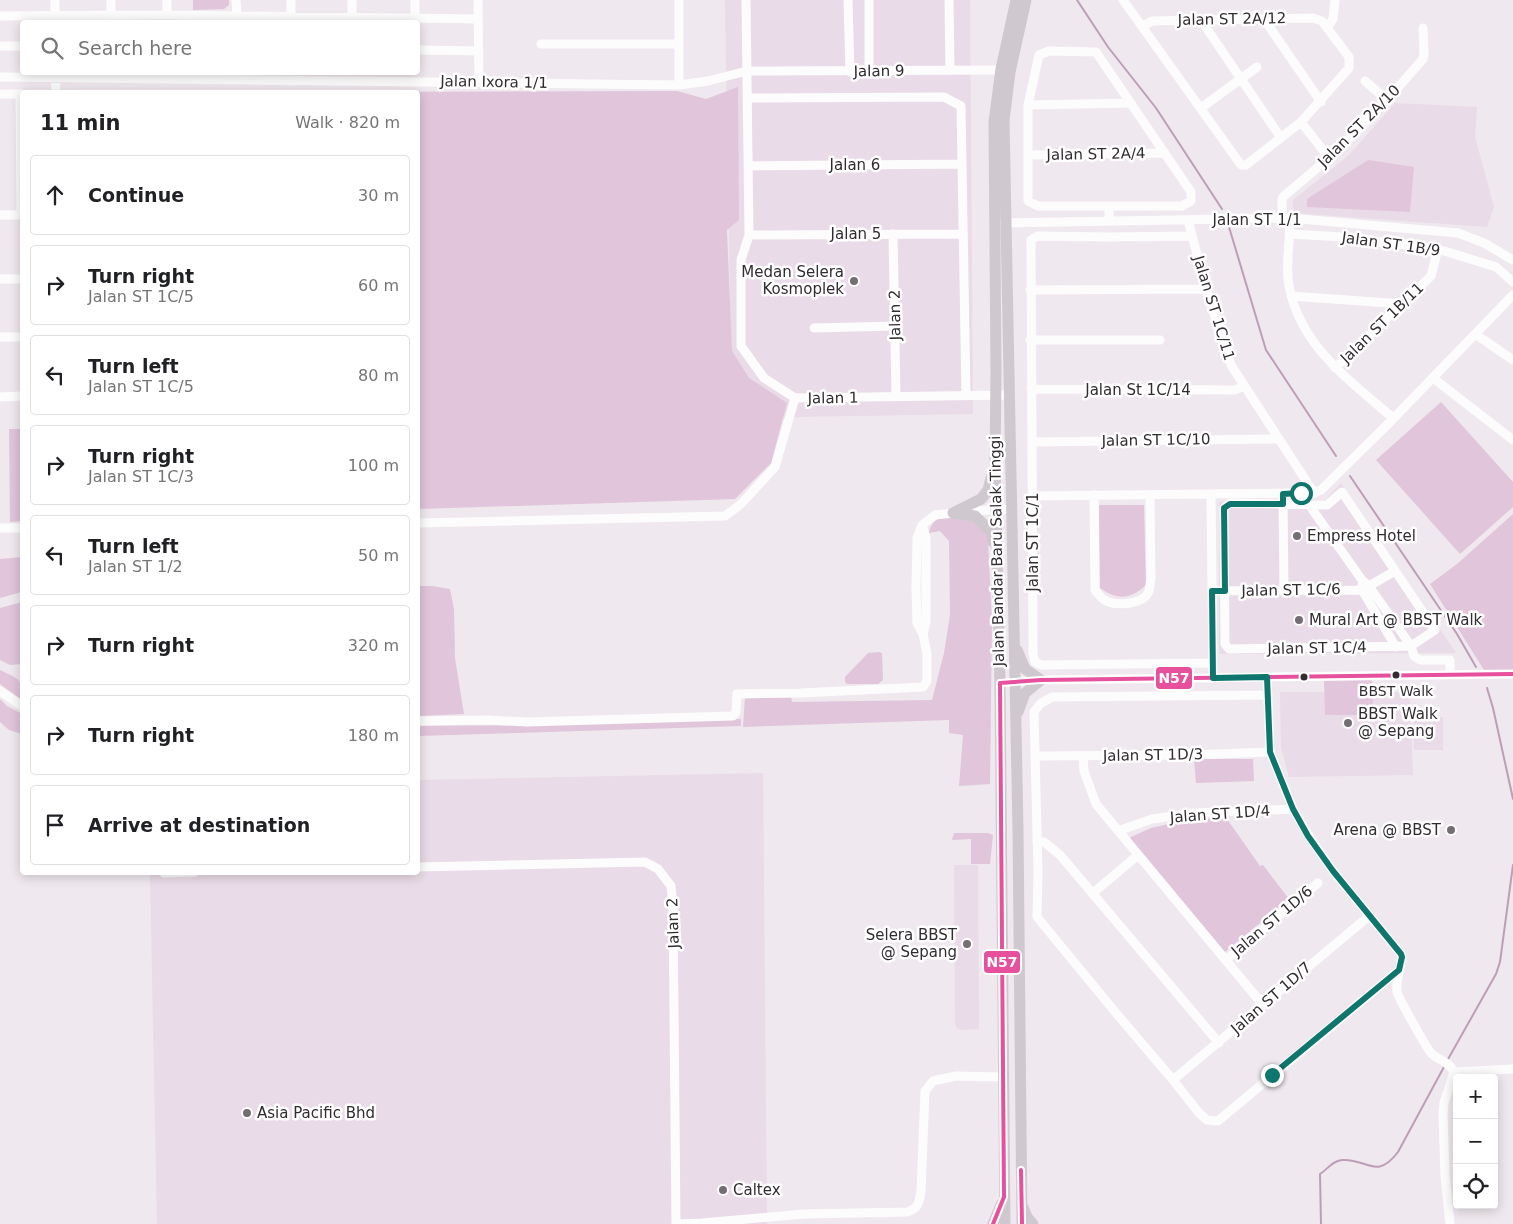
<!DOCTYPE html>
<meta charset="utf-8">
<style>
:root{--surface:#fff;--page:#f2f2f2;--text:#202124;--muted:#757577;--line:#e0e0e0}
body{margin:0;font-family:"DejaVu Sans",sans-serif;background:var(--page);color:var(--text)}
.controls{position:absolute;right:15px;bottom:15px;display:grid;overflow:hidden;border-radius:5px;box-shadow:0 2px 12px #0003}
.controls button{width:45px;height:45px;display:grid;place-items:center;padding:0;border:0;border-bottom:1px solid var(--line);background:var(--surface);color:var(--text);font:25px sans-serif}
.stop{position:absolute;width:15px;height:15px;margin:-11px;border:4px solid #0f766e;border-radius:50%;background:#fff}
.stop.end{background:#0f766e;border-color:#fff;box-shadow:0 1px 5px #0008}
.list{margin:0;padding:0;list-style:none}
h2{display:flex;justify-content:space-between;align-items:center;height:65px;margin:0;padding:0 20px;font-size:21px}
h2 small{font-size:16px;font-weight:400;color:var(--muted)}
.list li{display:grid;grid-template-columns:32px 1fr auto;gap:15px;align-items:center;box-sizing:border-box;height:80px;margin:0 10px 10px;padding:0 10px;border:1px solid var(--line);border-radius:5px}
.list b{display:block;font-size:19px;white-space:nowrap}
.list p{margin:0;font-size:16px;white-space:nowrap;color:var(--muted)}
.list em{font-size:16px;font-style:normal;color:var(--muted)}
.icon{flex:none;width:28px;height:28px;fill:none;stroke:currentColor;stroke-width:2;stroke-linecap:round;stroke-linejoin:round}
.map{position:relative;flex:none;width:1513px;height:1224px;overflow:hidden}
.search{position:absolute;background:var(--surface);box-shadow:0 2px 12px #0003;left:20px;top:20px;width:400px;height:55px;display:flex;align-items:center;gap:12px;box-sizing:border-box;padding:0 18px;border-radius:5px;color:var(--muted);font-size:19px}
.panel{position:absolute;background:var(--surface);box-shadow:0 2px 12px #0003;left:20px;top:90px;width:400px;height:785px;border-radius:5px}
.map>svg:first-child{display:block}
.built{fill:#e9dbe7}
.green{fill:#e0c5db}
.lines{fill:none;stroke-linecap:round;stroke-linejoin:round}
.stream{stroke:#be9db9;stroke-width:2}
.minor{stroke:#fdfcfc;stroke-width:9}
.major{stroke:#cfc8ce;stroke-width:11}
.bus-1-casing{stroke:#fff;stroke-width:8}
.bus-1{stroke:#e6509d;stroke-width:4}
.route{stroke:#0f766e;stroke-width:6}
.poi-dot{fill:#746e72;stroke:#fff;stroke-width:2}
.bus-dot{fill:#312c30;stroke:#fff;stroke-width:2}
.labels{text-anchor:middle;stroke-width:5;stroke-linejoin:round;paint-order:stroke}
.bus-label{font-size:14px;fill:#312c30;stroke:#fff}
.street-label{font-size:15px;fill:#312c30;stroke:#fff}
.poi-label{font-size:15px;fill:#312c30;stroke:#fff;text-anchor:start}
.line-badge{stroke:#fff;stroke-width:2}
.badge-label{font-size:14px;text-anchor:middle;font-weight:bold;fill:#fff}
</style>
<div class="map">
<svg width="1513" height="1224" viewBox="0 0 1513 1224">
<rect width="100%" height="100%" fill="#efe8ee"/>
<path class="built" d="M725,0h245l3,414 -241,4z
M1395,103l82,4 -2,30 19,70 -7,20 -194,-14v-13l55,-44z
M1341,483l115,170 -237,1v-152l106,-2z
M1280,692h130l3,83 -124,2 -8,-29z
M1414,717h29v33h-29z
M763,773l4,451h-610l-7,-351 268,-1v-92z
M954,865h24l1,164 -17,1 -5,-2 -2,-4z"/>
<path class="green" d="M193,0h36v5l-5,4 -31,1z
M738,87l1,133 -12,10 5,121 17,27 38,25 -16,60 -36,36 -317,10v-417h-121l380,-1 29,8z
M1368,160l46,7 -4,45 -103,-5v-8z
M1441,402l72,80v25l-53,47 -84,-94z
M9,429h13v92l-12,1z
M1099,505h45l2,80c-16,15 -29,15 -46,3z
M1513,514v156h-29l-54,-86 27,-20z
M966,517l21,14 1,10 4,81 -2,162 -31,2 4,-51 -14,-2v-13l-206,7 2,-30 46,-1 1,6 140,-2 12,-47 6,-38 -1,-74 -9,-10 -11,2c4,-21 20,-15 37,-16z
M22,557v35l-22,6v-39z
M418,586h14l18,3 4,20 1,49 9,56 -46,2z
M22,602v62l-12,1 -10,-5v-52z
M879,652l3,1 1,27 -5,4h-31l-2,-2v-5l23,-24z
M0,670c18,9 23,8 22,30l-22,-16z
M1372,677l1,38h-48l-1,-37z
M0,699l7,7 15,8v20l-13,-4 -9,-8z
M741,719v7l-323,10v-10l140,-1z
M1194,759h59l1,22 -58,2z
M1196,818l31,1 33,47 3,-1 26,34 -64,53 -96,-114 22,-10z
M954,833h34l5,2 -3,29h-19v-25l-19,1z"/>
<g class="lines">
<path class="stream" d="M1077,0l31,47 48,61 66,101
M1229,227l37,123 70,106
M1350,476l107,158 19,33
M1487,688l6,20 20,91
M1447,1061l49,-87 4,-12 13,-97
M1321,1224l-1,-50c8,-5 12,-13 22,-14 25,-2 34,21 56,-8l47,-87"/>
<path class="minor" d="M111,0v15
M236,0l1,16
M291,0v17
M352,0v17
M415,0v18
M478,0l1,82
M746,0l3,235 -8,25v86l23,32 31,20 215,-3
M848,0l2,72
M869,0v72
M949,0l1,70
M1123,0l118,165h5l55,-43 48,-54v-11l-27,-36 -9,-3 -161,3 -9,5
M167,15v-15
M0,16l167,-1 311,4
M1264,19l57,83
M1201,20l80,118
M55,22v-22
M1327,28l6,-9 2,-19
M541,44h138
M0,46h22
M418,50l61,1
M55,72l1,20
M0,77l679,8 29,-4 39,-10 258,-1
M1365,81l22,19
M679,85v-85
M0,94h22
M20,94l1,121
M748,98l196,-1 17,9 5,290
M1028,105l103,-2
M1201,108l56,-41
M1301,122l28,36
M1028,155l137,-2
M748,166l214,-2
M1109,206h-71l-10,-5v-96l11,-50 10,-4 47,1 95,140v9l-9,5h-73v15
M0,215h22
M1282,218v-19l2,-3 51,-43 52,-53 36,-41 1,-5 -1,-26
M1289,218c2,20 -3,41 -1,61 8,64 60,100 105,139
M1188,220l18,69 25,76 83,128
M1000,223l289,-5 169,15 26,10 29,17
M893,234l3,163
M1291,234l52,3 95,12 58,18 17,15
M749,235l214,-1
M1192,236l-83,1 -72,-1 -6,4 2,414 2,8 6,3 172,-2
M0,279h22
M1030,290l176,-1
M1291,296l112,8
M814,328l81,-2
M1475,334l38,26
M0,337h22
M1030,340h130
M1335,368l96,-92 7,-27
M1433,378l80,62
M1031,389l204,1 9,-4
M0,397l22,-1
M1032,442l247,-3
M1342,492l93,138 -24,16 -182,3 -4,-5 -1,-136 6,-5 97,2z
M1211,494l2,184
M1094,495l1,95c3,3 5,7 8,9 11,8 41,6 46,-8 1,-4 1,-9 2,-12l-1,-84
M1033,496l268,-3h13l7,-3 66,-65 126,-130
M1283,499l1,91
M1307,502l55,78 7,6 42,60 3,10 6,4h30v15
M418,523l307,-7 16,-12 34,-37 20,-69
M922,525l4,13v84l-3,12
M0,528h22
M1362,585v5l34,57
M1212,591l150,-1 33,-19
M1267,677l3,75 23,57 16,27 24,35 68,83c2,10 -6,26 -4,38 2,7 29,55 34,61 8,8 18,8 23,19l-10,31 -1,10 2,62 5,49
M1000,683l41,-3 472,-6
M0,691l22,15
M1268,695l-216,2 -12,7 -6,8 4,160 -1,45 79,96 57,67 26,33 8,7 11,1 181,-151
M418,721l69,-1 40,2 206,-6 3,-4 1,-18 64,-1 122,-6 4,-6v-27l-4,-20 -6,-11 -1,-35 1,-50 5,-13 13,-10 38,-4 39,-2
M1036,756l155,-1 79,-3
M1083,756l1,15 12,33 167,201
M1118,831l34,-12 42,-6 99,-4
M1037,841l7,1 16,13 159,188
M418,867l227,-5 13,7 13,17 2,20 3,318
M164,873l31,-1
M1093,893l45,-38
M1226,960l92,-77
M1454,1072l59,-3
M1173,1080l196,-164
M677,1224l25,-1 102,-9 103,-2c12,-4 12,-9 14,-21l4,-100 8,-10 23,-5 48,1"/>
<path class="major" d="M955,512l26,-13 7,-9 3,-12
M953,513l22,3 17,17 1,9
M1017,650l8,19 16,11 -16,13 -7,19
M1023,1207l4,10 6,7
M993,1224l9,-21
M1005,1224l-5,-541 -5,-221 1,-88 -2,-252 7,-53 15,-69
M1022,1224l-4,-394 -14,-710 6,-48 16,-72"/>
<g class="bus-1-casing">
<path id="bus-1" d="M1021,1170l1,54
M993,1224l11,-27 -4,-514 41,-3 472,-6"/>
</g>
<use href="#bus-1" class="bus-1"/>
</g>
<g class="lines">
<path class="route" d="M1272,1075l127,-105 3,-13 -1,-3 -68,-83 -25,-35 -15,-27 -23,-57 -3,-75 -54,1 -1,-87h13l-1,-83 6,-4h53v-10l18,-1"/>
</g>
<g class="poi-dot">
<circle cx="854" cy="281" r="5"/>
<circle cx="1297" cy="536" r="5"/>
<circle cx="1299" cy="620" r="5"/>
<circle cx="1348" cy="723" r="5"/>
<circle cx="1451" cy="830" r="5"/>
<circle cx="967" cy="944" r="5"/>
<circle cx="247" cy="1113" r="5"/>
<circle cx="723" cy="1190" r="5"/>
</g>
<g class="bus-dot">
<circle cx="1396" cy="675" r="4.5"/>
<circle cx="1304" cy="677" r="4.5"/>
</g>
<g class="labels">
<g class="bus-label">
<text x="1396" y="696">BBST Walk</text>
</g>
<g class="street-label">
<text transform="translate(1232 19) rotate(-1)" y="5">Jalan ST 2A/12</text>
<text transform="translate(879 71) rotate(-1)" y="5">Jalan 9</text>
<text transform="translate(494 82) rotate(1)" y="5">Jalan Ixora 1/1</text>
<text transform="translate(1359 126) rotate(-45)" y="5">Jalan ST 2A/10</text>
<text transform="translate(1096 154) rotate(-1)" y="5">Jalan ST 2A/4</text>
<text x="855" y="170">Jalan 6</text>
<text x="1257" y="225">Jalan ST 1/1</text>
<text x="856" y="239">Jalan 5</text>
<text transform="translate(1391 244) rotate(8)" y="5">Jalan ST 1B/9</text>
<text transform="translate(1214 308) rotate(73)" y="5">Jalan ST 1C/11</text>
<text transform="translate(895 315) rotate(-91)" y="5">Jalan 2</text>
<text transform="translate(1382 323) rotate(-44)" y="5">Jalan ST 1B/11</text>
<text x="1138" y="395">Jalan St 1C/14</text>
<text transform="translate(833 398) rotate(-1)" y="5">Jalan 1</text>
<text transform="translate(1156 440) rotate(-1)" y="5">Jalan ST 1C/10</text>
<text transform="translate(1033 542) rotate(-90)" y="5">Jalan ST 1C/1</text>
<text transform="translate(997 551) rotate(-91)" y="5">Jalan Bandar Baru Salak Tinggi</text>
<text transform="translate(1291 590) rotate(-1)" y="5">Jalan ST 1C/6</text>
<text transform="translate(1317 648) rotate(-1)" y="5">Jalan ST 1C/4</text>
<text transform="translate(1153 755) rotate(-1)" y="5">Jalan ST 1D/3</text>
<text transform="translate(1220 814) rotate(-4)" y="5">Jalan ST 1D/4</text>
<text transform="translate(1272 921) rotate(-40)" y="5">Jalan ST 1D/6</text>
<text transform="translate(673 923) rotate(-92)" y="5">Jalan 2</text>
<text transform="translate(1271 998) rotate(-41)" y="5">Jalan ST 1D/7</text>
</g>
<g class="poi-label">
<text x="844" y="277" text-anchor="end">Medan Selera<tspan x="844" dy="17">Kosmoplek</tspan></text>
<text x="1307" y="541">Empress Hotel</text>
<text x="1309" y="625">Mural Art @ BBST Walk</text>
<text x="1358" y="719">BBST Walk<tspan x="1358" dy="17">@ Sepang</tspan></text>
<text x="1441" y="835" text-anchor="end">Arena @ BBST</text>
<text x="957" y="940" text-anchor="end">Selera BBST<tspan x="957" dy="17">@ Sepang</tspan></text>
<text x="257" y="1118">Asia Pacific Bhd</text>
<text x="733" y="1195">Caltex</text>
</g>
</g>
<g class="line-badge">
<rect x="1155" y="666" width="38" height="24" rx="5" fill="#e6509d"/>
<rect x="983" y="950" width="38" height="24" rx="5" fill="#e6509d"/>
</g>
<g class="badge-label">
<text x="1174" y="683">N57</text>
<text x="1002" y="967">N57</text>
</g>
</svg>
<div class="controls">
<button>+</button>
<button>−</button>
<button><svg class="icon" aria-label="locate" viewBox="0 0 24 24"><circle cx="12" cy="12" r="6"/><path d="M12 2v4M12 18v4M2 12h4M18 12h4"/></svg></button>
</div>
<div class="stop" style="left:1301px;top:493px"></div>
<div class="stop end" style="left:1272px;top:1075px"></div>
<div class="search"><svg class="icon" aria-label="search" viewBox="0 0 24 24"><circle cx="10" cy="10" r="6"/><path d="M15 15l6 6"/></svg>Search here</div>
<section class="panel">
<h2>11 min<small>Walk · 820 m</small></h2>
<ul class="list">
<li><svg class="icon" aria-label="ahead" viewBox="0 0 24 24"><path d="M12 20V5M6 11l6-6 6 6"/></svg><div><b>Continue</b></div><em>30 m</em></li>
<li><svg class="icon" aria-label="right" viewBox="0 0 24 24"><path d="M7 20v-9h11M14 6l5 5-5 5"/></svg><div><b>Turn right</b><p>Jalan ST 1C/5</p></div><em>60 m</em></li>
<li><svg class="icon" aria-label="left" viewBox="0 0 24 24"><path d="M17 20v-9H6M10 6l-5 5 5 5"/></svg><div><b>Turn left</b><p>Jalan ST 1C/5</p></div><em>80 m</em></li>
<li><svg class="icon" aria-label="right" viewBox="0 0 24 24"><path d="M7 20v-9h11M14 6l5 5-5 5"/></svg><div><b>Turn right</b><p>Jalan ST 1C/3</p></div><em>100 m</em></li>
<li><svg class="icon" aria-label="left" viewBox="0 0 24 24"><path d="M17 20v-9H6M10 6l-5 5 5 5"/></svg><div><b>Turn left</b><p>Jalan ST 1/2</p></div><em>50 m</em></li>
<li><svg class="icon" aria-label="right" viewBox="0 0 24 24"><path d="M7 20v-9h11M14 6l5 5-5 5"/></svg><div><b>Turn right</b></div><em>320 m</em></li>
<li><svg class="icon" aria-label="right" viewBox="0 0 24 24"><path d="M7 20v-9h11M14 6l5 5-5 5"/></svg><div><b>Turn right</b></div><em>180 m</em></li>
<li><svg class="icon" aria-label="arrive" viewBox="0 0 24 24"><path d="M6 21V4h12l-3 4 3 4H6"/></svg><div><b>Arrive at destination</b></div></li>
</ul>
</section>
</div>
